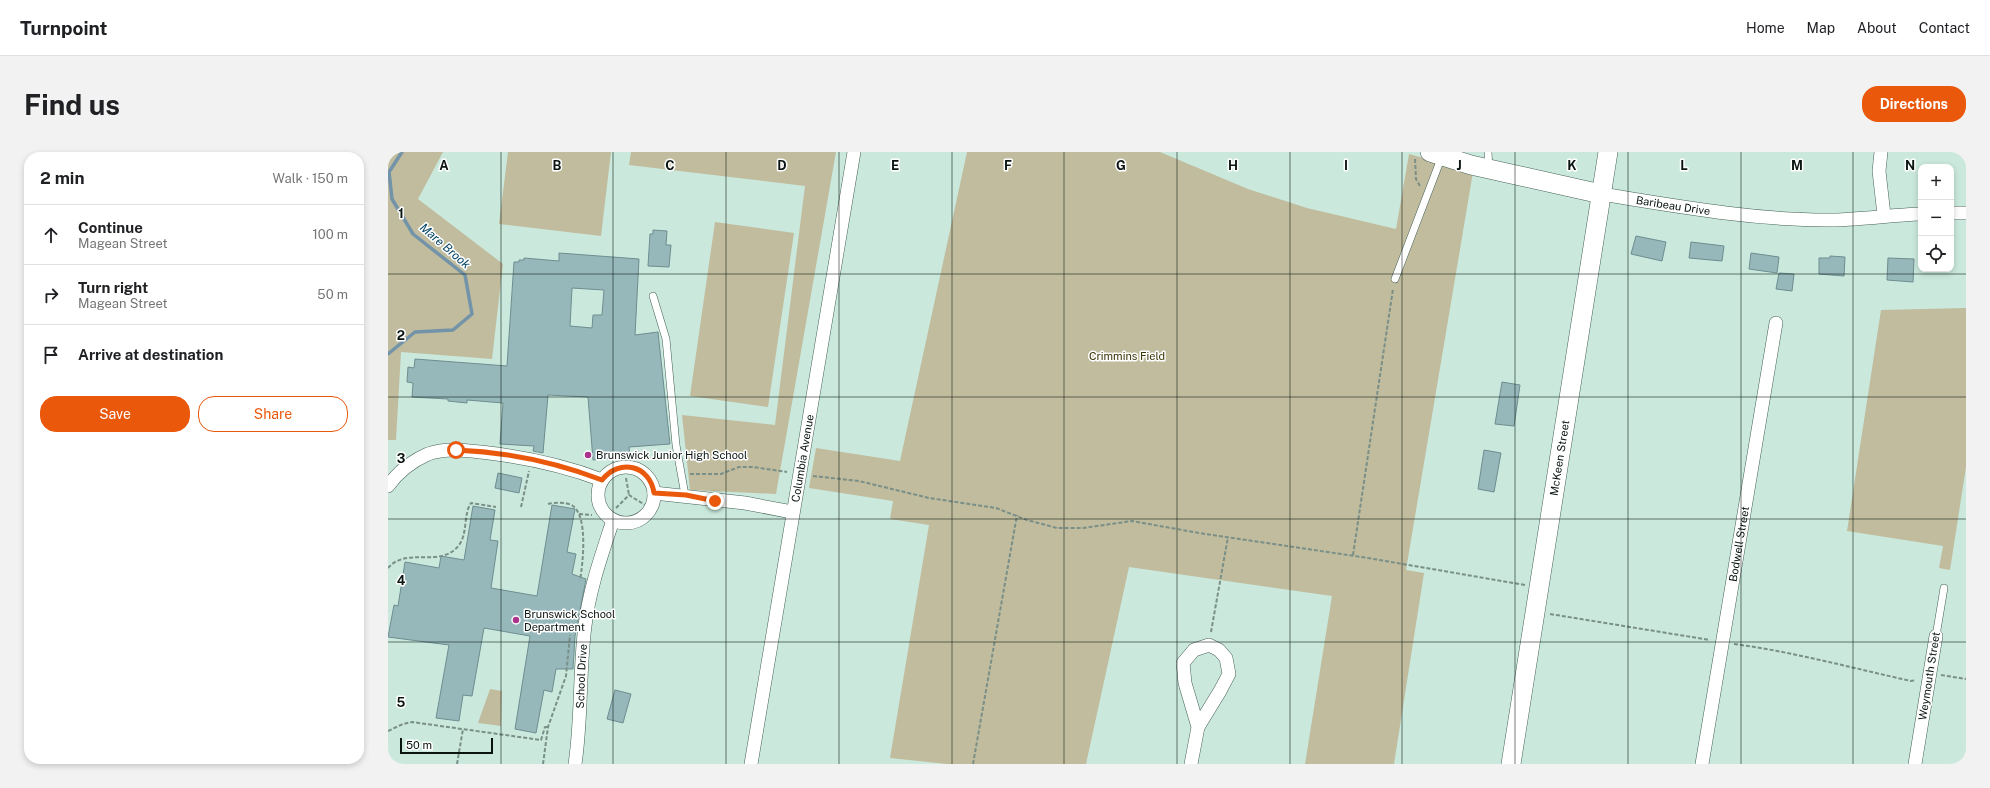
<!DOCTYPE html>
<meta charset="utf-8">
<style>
:root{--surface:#fff;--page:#f2f2f2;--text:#202124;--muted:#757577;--line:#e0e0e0;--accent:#ea580c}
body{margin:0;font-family:"Public Sans",sans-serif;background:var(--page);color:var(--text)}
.controls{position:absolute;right:12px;top:12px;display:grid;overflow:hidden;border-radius:8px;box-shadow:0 2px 6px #0003}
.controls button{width:36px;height:36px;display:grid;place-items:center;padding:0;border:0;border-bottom:1px solid var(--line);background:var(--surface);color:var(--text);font:20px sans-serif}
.scale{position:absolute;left:12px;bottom:10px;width:93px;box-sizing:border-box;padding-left:4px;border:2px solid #091410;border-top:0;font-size:11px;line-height:14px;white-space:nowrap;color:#091410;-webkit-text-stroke:3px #fff;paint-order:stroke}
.stop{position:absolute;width:12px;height:12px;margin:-9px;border:3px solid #ea580c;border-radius:50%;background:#fff}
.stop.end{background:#ea580c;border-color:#fff;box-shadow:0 1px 4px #0008}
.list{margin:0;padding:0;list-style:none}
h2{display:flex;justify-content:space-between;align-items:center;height:52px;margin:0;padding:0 16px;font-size:17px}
h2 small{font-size:13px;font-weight:400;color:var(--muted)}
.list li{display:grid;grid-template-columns:26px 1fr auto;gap:12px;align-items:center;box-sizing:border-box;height:60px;padding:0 16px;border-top:1px solid var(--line)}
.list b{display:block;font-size:15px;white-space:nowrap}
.list p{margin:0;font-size:13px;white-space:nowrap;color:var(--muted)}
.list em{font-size:13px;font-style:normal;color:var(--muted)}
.actions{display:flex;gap:8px;padding:12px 16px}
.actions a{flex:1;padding:9px 0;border:1px solid var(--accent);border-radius:16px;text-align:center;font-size:14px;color:var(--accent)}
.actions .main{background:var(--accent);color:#fff}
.icon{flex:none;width:22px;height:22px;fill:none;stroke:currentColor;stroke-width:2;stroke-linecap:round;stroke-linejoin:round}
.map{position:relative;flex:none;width:1578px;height:612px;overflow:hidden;border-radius:16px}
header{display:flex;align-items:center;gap:24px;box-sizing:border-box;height:56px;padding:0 20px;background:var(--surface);border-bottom:1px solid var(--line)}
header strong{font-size:19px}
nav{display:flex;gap:22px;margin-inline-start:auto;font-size:14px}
.intro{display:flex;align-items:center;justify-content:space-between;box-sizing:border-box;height:96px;padding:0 24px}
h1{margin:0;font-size:28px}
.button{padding:10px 18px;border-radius:16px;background:var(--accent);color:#fff;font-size:14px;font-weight:700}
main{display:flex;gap:24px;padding:0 24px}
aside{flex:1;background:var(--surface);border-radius:16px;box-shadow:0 2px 6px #0003}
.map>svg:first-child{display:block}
.green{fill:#c1bc9e}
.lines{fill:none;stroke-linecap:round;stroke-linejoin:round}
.stream{stroke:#7293a8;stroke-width:3.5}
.building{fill:#97b8bb;stroke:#6d8d90;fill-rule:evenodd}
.lane-casing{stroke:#466157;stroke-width:8}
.street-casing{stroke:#466157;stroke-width:14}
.secondary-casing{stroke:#466157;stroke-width:20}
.path{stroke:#798f87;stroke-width:2;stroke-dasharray:4 2;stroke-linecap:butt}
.lane{stroke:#fff;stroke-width:7}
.street{stroke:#fff;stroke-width:13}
.secondary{stroke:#fff;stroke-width:19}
.route{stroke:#ea580c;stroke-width:5}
.grid{fill:none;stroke:#091410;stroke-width:1;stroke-opacity:0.55}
.poi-dot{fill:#aa348c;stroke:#fff;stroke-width:1.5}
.labels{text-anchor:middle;stroke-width:3;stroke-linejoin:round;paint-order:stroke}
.street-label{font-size:11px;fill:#091410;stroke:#fff}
.park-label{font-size:11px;fill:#3a3405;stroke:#fff}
.poi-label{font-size:11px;fill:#091410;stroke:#fff;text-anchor:start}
.water-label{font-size:12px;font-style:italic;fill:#044463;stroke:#fff}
.grid-label{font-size:13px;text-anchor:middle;font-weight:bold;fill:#091410;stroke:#fff;stroke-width:3;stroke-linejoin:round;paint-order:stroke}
</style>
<header>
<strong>Turnpoint</strong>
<nav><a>Home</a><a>Map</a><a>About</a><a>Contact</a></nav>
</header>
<div class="intro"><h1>Find us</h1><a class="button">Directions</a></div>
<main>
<aside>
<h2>2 min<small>Walk · 150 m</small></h2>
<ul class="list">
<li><svg class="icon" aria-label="ahead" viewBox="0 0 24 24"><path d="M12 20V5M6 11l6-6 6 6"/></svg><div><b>Continue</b><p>Magean Street</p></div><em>100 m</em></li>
<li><svg class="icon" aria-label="right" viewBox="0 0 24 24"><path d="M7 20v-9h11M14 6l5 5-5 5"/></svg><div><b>Turn right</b><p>Magean Street</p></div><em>50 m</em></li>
<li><svg class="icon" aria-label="arrive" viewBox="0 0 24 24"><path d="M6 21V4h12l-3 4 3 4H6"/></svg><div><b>Arrive at destination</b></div></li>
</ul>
<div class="actions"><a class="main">Save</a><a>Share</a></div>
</aside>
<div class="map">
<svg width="1578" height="612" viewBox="0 0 1578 612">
<rect width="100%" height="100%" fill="#cae8dc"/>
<path class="green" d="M0,0h55l-25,47 85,65 -11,95 -91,-7 -5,88h-8z
M120,0h103l-10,84 -102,-12z
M243,0h205l-60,342 -86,-4 -8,-75 93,10 30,-239 -176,-21z
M579,0h193l88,37 59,19 89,21 13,-75 64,18 -67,398 18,3 -30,191h-89l27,-168 -203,-29 -43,197h-139l-57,-6 39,-233 -39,-6 3,-18 -84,-13 7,-40 84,13z
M327,70l79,11 -26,174 -78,-11z
M1578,156v159l-16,103 -11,-2 4,-22 -96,-15 34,-221z
M102,537l12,2 -1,35 -23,-3z"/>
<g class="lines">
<path class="stream" d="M0,202l27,-22 38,-2 19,-16 -7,-39 -52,-41 -21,-35 -3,-27 13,-20"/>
</g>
<path class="building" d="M265,78l14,1 -1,14h5l-2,22 -21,-1 2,-32h3z
M1248,84l30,6 -4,19 -31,-7z
M1303,90l33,4 -2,15 -33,-3z
M171,101l80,6 -4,76 23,-3 12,112 -41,3 1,9 -37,4 -5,-63 -40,-2 -5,58 -10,-2 1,-5 -34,-2 3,-41 -36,-3v3l-19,-2v-2l-36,-2 1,-14 -6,-1 1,-15 6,1 1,-9 92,7 7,-104h5v-2h5v-2l35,3zM184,136l32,2 -2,25h-9l-1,13 -22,-2z
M1363,101l28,4 -2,16 -28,-4z
M1442,104l15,1 -1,19 -25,-2v-16h11z
M1500,106l26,1 -1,23 -26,-2z
M1391,121l15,1 -2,17 -16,-2z
M1114,230l18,3 -6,41 -19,-2z
M1096,298l17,3 -7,39 -16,-3z
M110,321l24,5 -3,15 -24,-5z
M164,353l23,4 -8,43 9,2 -4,20 14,5 -11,57 -2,33h-17l-4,23 -8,-2 -8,43 -21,-4 15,-93 -46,-8 -12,68 -9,-1 -4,26 -23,-3 13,-73 -61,-8 6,-32 4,1 7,-44 34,6 2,-12 23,4 9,-54 22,4 -5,30 8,1 -7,47 46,8z
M227,538l16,4 -8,29 -16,-4z"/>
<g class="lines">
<g class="lane-casing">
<path id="lane" d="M1100,0l1,17
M1007,127l47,-123
M265,144l13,43 10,106 9,50
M1548,484l8,-48"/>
</g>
<g class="street-casing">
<g id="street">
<path d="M1493,0l-2,19 5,44"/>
<path id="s1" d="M1213,42c75,12 150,26 226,26 31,0 63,-5 94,-6"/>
<path d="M1563,61h15"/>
<circle cx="238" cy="343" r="28"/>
<path d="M0,334c10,-14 24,-25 40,-32 20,-7 41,-3 61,-1 40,5 76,13 113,27"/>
<path d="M266,341l91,10 47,9"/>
<path id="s2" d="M187,612c7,-46 4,-92 10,-138 4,-36 17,-72 28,-106"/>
<path id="s3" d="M363,612l103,-612"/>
<path d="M803,612l7,-37 22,-36 9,-17 -3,-16 -7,-8 -10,-5 -15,5 -11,13 2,20 13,44"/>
<path id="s4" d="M1314,612l74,-441"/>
<path d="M1527,612l21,-128"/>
</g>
</g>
<g class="secondary-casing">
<g id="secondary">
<path d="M1042,0l41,13 130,29"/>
<path id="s5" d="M1123,612l97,-612"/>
</g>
</g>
<path class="path" d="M1027,7l1,20 4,7
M302,322h31l18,-7h14l34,5
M425,324l46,5 70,17 67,10 31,12 30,8h26l49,-7 67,12 169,25 157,27
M238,326l3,17
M160,352c7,-2 19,-2 25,2 15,11 10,57 7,74
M133,355l8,-36
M228,356l13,-13 16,10
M191,362l13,1
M965,403l40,-266
M0,416c19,-22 53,1 71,-23 9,-12 4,-30 12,-42l25,4
M1162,462l160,26
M823,480l17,-95
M1346,492c60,8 118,24 177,37l5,-1
M1553,523l25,4
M0,579l15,-7 9,-2 129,18 4,-13h3
M69,612l6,-35
M155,612l5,-37 18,-51 4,-41
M585,612l44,-249"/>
<use href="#lane" class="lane"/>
<use href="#street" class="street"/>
<use href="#secondary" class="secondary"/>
</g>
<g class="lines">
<path class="route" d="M68,298c50,2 99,12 146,30 17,-22 48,-15 52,13l32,2 29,6"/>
</g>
<path class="grid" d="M113,0v612M225,0v612M338,0v612M451,0v612M564,0v612M676,0v612M789,0v612M902,0v612M1014,0v612M1127,0v612M1240,0v612M1353,0v612M1465,0v612M0,122h1578M0,245h1578M0,367h1578M0,490h1578"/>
<g class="poi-dot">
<circle cx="200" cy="303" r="4"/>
<circle cx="128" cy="468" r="4"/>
</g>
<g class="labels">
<g class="street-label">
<text dy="4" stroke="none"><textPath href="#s1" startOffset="73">Baribeau Drive</textPath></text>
<text dy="4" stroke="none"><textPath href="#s3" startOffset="310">Columbia Avenue</textPath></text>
<text dy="4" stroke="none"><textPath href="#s5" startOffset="310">McKeen Street</textPath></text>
<text dy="4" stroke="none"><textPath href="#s4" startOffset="223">Bodwell Street</textPath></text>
<text dy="4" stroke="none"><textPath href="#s2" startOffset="88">School Drive</textPath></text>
<text transform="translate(1541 524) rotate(-81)" y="4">Weymouth Street</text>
</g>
<g class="park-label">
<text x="739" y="208">Crimmins Field</text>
</g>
<g class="poi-label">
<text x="208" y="307">Brunswick Junior High School</text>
<text x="136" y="466">Brunswick School<tspan x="136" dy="13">Department</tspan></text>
</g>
<g class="water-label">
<text transform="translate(57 94) rotate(41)" y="4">Mare Brook</text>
</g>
</g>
<g class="grid-label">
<text x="56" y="18">A</text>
<text x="169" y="18">B</text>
<text x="282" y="18">C</text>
<text x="394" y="18">D</text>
<text x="507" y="18">E</text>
<text x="620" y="18">F</text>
<text x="733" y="18">G</text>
<text x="845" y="18">H</text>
<text x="958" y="18">I</text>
<text x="1071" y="18">J</text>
<text x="1184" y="18">K</text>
<text x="1296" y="18">L</text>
<text x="1409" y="18">M</text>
<text x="1522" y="18">N</text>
<text x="13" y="66">1</text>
<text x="13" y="188">2</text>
<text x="13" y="311">3</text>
<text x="13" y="433">4</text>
<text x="13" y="555">5</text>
</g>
</svg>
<div class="controls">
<button>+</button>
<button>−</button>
<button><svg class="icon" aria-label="locate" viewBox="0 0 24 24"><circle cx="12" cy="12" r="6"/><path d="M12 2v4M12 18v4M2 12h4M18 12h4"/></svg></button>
</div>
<div class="scale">50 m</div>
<div class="stop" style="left:68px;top:298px"></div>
<div class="stop end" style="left:327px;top:349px"></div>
</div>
</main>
